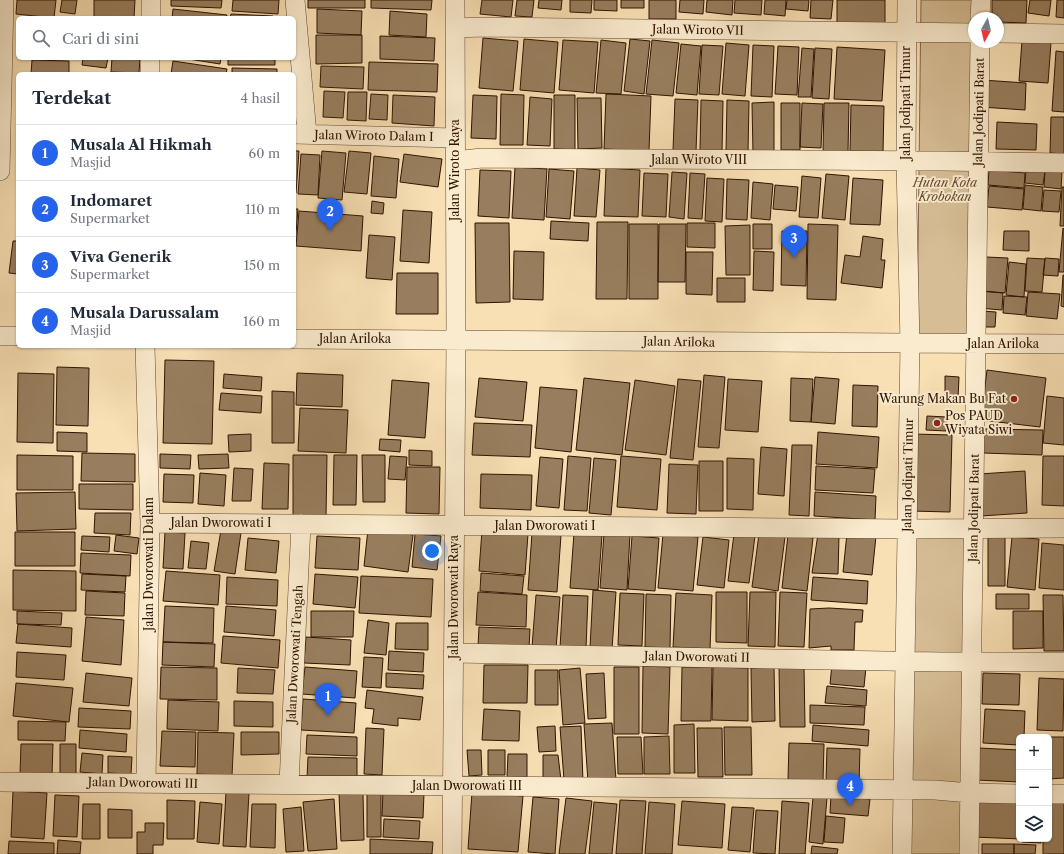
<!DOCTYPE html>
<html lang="id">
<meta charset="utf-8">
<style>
:root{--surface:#fff;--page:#f6f6f7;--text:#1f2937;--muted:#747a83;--line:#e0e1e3;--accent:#2563eb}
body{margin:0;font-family:"Libre Caslon Text",serif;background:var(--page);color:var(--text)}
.controls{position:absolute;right:12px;bottom:12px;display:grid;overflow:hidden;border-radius:6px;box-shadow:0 1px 3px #0004}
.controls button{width:36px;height:36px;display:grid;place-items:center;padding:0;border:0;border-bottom:1px solid var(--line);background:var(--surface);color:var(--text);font:20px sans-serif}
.compass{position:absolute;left:968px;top:12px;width:36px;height:36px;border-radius:50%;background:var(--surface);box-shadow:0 1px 3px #0004;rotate:188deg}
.you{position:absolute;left:432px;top:551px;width:14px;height:14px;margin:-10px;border:3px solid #fff;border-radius:50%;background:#1a73e8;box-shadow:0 0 0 6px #1a73e833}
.badge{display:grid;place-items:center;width:26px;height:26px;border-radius:50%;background:var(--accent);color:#fff;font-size:13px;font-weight:700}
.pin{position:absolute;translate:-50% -33px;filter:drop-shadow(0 1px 2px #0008)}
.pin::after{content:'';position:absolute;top:21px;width:14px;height:12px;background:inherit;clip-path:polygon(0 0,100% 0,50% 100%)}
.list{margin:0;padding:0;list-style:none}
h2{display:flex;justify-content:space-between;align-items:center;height:52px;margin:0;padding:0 16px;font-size:17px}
h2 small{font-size:13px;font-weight:400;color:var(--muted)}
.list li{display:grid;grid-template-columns:26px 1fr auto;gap:12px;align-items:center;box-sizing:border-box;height:56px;padding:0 16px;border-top:1px solid var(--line)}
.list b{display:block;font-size:15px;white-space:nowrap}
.list p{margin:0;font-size:13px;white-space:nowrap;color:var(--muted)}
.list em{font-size:13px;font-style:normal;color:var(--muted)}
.icon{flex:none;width:22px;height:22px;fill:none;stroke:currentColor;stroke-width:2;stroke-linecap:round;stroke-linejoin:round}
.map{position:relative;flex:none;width:1064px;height:854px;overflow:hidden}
.search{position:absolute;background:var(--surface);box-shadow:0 1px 3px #0004;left:16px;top:16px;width:280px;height:44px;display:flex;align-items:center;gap:10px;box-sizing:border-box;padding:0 14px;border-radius:6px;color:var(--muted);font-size:15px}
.panel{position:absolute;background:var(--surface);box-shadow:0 1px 3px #0004;left:16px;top:72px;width:280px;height:276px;border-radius:6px}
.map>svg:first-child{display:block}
.green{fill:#d6bd95;stroke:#82684a}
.building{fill:#987e5e;stroke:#2f1300}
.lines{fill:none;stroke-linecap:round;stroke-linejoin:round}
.street-casing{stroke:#61462d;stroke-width:20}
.street{stroke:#faebce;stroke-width:19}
.poi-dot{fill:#8f2418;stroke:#faebce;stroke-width:1.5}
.labels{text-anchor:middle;stroke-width:3.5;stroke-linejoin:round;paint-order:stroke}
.street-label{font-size:12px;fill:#2f1300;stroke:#faebce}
.park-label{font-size:12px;font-style:italic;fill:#694e34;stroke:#faebce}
.poi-label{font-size:12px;fill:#2f1300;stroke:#faebce;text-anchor:end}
</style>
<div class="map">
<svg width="1064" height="854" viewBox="0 0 1064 854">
<rect width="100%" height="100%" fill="#f8e0b4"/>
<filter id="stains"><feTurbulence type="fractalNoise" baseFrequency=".005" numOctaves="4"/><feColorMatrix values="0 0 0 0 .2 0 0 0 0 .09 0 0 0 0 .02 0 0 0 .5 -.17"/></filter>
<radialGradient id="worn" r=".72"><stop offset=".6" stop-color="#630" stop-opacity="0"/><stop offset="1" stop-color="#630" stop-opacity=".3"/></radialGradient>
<path class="green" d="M921,0h54l-5,339 -53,-1z
M914,534h51l-3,320h-51z"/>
<path class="building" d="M17,0h39l-2,18 -38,-4z
M62,0h15l-2,14 -15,-2z
M94,0h41l-1,18h-40z
M171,0h51l-1,8 -50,-2z
M233,0h46l-1,14 -46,-3z
M308,0h57v8h-57z
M371,0h61l-1,10 -60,-2z
M482,0h31l-2,17 -31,-3z
M517,0h17l-2,17 -17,-1z
M539,0h23l-1,10 -23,-2z
M570,0h22l-1,13 -21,-1z
M594,0h23v11l-23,-1z
M621,0h23v8h-23z
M649,0h27v19h-27z
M680,0h24l-1,14 -24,-2z
M707,0h26l-1,15 -26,-3z
M735,0h27l-1,15 -27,-2z
M765,0h21l-1,16 -21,-2z
M787,0h22l-1,11 -22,-2z
M811,0h22l-2,19 -21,-1z
M837,0h48v29l-48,-2z
M992,0h35l-1,23 -28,-1v-4h-6z
M1030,0h21l-2,16 -21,-3z
M1057,0h7v18l-8,-1z
M173,9l54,6 -1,3h-54z
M317,9l45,2 -1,24 -44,-2z
M390,11l37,3 -1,23 -37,-2z
M231,14l42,2v2h-43z
M316,35h46v28l-46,1z
M380,36l55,2 -1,23 -54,-2z
M483,38l35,3 -5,50 -34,-3z
M524,39l34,3 -4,51 -34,-3z
M630,39l20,2 -6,53 -20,-3z
M563,40l35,2 -4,51 -35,-3z
M601,40l25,3 -5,51 -25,-1z
M652,40l27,3 -6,53 -27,-2z
M1022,41l29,2 -3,40 -29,-2z
M726,43l23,2 -4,51 -23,-2z
M681,44l20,2 -4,49 -21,-2z
M702,45l21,1 -4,49 -20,-1z
M753,45l21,1 -2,51 -21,-1z
M778,46l21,1 -2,48 -22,-1z
M837,47l48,3 -3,51 -48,-2z
M802,48l12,1 -3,48h-13z
M815,48l17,1 -3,50 -17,-1z
M1056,51l8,1v60l-12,-1z
M83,58h25l-2,10 -24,-3z
M112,58h28l-1,15 -28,-1z
M182,58h39l-1,6z
M228,58h47v7h-47z
M32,60l37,1v13h-38z
M173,61l54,8 -1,5h-55z
M369,62l69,2 -1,28 -69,-2z
M321,66l43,1 -1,22 -43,-2z
M232,68l45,1v5h-45z
M982,80l44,3 -1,27 -44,-3z
M324,91l21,1 -2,26 -20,-1z
M348,92h19l-1,29 -19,-1z
M371,94l17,1 -1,25 -18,-1z
M501,94l23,1 -1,50h-23z
M606,94l45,2 -2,55 -45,-2z
M393,95l42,2 -1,29 -42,-3z
M473,95l24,1 -1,43 -25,-1z
M554,95h21v55l-21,-1z
M530,97l22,2 -2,47 -23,-1z
M577,98h24l1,50 -24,1z
M675,99l23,1 -2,51 -23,-1z
M701,100l22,1 -1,51 -22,-1z
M727,100l22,1 -1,51h-22z
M774,102v51l-21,1 -1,-51z
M781,103h19v47h-19z
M802,103l21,1 -2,44 -21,-1z
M824,103h25l-1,49 -25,-1z
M851,105l33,1 -1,46 -33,-1z
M1051,117h13v37l-14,-1z
M997,122l40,2 -1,26 -40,-1z
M294,151h5l-3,42h-2z
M322,151l24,2 -4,47 -24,-2z
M349,151l22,2 -4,41 -23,-2z
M301,154l19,1 -2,40 -20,-1z
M404,154l38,5 -4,28 -38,-5z
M374,156l25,3 -3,39 -25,-2z
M515,167l32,2 -3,51 -32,-2z
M577,168l23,2 -4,47 -22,-1z
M606,168l34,2 -2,47 -34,-1z
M549,169l25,2 -4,48 -24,-2z
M480,170l31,1 -2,47 -31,-2z
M989,170l36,3 -1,15 -36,-3z
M1026,170l19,1 -2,14 -18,-2z
M1045,171l17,1 -1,17 -17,-2z
M672,172l15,1 -3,46 -15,-2z
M644,173l24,1 -2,43 -24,-1z
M690,173l15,1 -3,45 -14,-1z
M826,174l23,2 -4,44 -23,-2z
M802,176l19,2 -3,40 -19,-1z
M707,178l17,1 -2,43 -17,-1z
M853,178l30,2 -3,45 -30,-1z
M727,179l22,1 -2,40 -21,-1z
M753,182l20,2 -3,36 -19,-2z
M775,185l23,2 -2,24 -23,-2z
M1025,185l18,2 -2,24 -18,-2z
M989,186l35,3 -2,21 -35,-3z
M1062,187h2v39h-4z
M1044,190l17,1 -2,21 -17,-1z
M372,201l12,2 -1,11 -12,-1z
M294,209h4l-4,49z
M403,210l29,2 -3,51 -29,-2z
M299,211l64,5 -2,35 -65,-5z
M551,221l38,2 -1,18 -38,-2z
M597,222h31l-1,77h-31z
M475,223h34l1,79 -34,1z
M687,223h28v25l-28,-1z
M629,224h29v75h-29z
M659,224h27l-1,58h-27z
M753,224h19v25h-19z
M808,224l30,1 -2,75 -29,-1z
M750,225v50h-24l-1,-49z
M1063,228l1,1v43h-5z
M782,231h25l-1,55 -25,-1z
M1004,231h25v20l-26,-1z
M369,235l26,2 -3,43 -26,-2z
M863,236l20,3 -2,21h4l-3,28 -41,-5 4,-28 15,2z
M13,241h5v33l-9,-1z
M514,251l30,1 -1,48 -30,-1z
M754,251l20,1 -1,39 -20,-1z
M686,252h27l-1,43 -26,-1z
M986,257l22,1 -3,35 -22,-2z
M1027,258l18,1 -3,33 -17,-1z
M1045,258l14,1 -1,17 -15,-1z
M1009,262l17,2 -2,33 -18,-2z
M397,273h41v41h-42z
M1063,275h1v32l-3,-1z
M717,278h28v24h-28z
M980,291l23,2 -1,17 -24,-2z
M1028,292l32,2 -3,25 -31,-3z
M1004,296l23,1 -2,18 -22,-2z
M982,311l14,1 -1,15h-14z
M165,360l49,1 -2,83 -49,-1z
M57,367l32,1 -1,58 -32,-1z
M987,370l59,8 -6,49 -59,-7z
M18,373l36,1 -1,69 -36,-1z
M297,373l46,2 -1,32 -46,-2z
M224,374l38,3 -1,14 -38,-3z
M704,375l21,2 -6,71 -21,-1z
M945,376l14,1 -1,22 -13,-1z
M815,377l24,2 -4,45 -24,-2z
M479,378l48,4 -4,39 -48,-4z
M584,378l46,5 -8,72 -46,-5z
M791,378l22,1 -2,43 -21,-1z
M678,379l23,2 -8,79 -23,-2z
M728,379l34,2 -4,51 -33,-2z
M392,380l37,3 -4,55 -37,-3z
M635,380l40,6 -9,69 -41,-5z
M853,385l25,1 -1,41 -25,-1z
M540,387l37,3 -6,62 -36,-4z
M272,391l22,1v51h-22z
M221,393l41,3 -1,17 -42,-3z
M1047,396l17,2v47l-21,-2z
M300,408l48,2 -2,43 -48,-2z
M927,416l20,1 -1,14 -20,-1z
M474,423l58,2 -2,32 -58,-2z
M984,429l59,1 -1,25 -59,-2z
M57,432l30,1v19l-30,-1z
M818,432l61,5 -2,31 -61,-4z
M251,434v17l-22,1 -1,-17z
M913,434l39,1 -2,77 -39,-1z
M380,439l21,1 -1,12 -21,-2z
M792,445h20l-3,71 -20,-1z
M761,447l26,2 -3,47 -26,-2z
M409,450l23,1v15l-23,-1z
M82,453l53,1v28l-54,-1z
M160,454l31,1 -1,14 -30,-1z
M228,454l1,14 -30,1 -1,-14z
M17,455l56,1v34h-56z
M293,455h34l-1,62h-33z
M334,455h23l-1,50h-23z
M362,455h23v47h-22z
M390,456l17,1 -2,23 -17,-1z
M568,456l23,2 -4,53 -23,-1z
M621,456l40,3 -4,51 -40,-3z
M1043,456h21v50l-22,-1z
M540,457l23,2 -4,49 -23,-2z
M594,458l22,2 -5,55 -22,-2z
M727,458l27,1 -1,51 -26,-1z
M699,461h24v50h-24z
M264,463l25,1 -1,45h-26z
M669,464l29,1 -2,49 -29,-1z
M816,466l59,3 -2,24 -58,-3z
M407,467h33l-1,47 -33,-1z
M234,468l19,1 -2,32h-19z
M1025,471l2,42 -46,3 -2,-42z
M200,473l26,2 -2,31 -26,-2z
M164,474l30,1 -1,28 -30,-1z
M481,474l51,1 -1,35 -51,-2z
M79,484h54v26l-54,-1z
M75,492l1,37 -59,2 -1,-38z
M815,492l61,4 -1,24 -61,-4z
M95,513h36l-1,22 -36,-2z
M368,529l45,6 -5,37 -44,-6z
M221,530l20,3 -6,41 -21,-3z
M482,530l46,4 -3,41 -46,-4z
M15,532h60v34h-60z
M165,532l20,1 -2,36 -20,-1z
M532,533l29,2 -4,57 -29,-2z
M574,533l28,2 -4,55 -28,-2z
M604,533l26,1 -3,56 -27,-2z
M847,533l29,3 -4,39 -29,-3z
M415,534l26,2 -4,34 -25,-3z
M663,534l35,3 -5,54 -35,-3z
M734,534l21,2 -6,47 -21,-2z
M759,534l26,3 -7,54 -26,-4z
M818,534l21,2 -1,38 -26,-1z
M988,534h17v52h-17z
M116,535l23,3 -2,16 -23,-3z
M788,535l25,3 -6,53 -25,-3z
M82,536l28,1 -1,15 -28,-2z
M317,536l43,2 -2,32 -43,-2z
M632,536l27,2 -4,53 -27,-2z
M703,537l26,3 -5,48 -27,-3z
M1012,537l27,2 -4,51 -28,-3z
M248,538l31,3 -3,32 -31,-3z
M191,541l18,2 -3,26 -18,-1z
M1042,543l22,2v45l-25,-2z
M81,553l50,2 -1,21 -50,-3z
M13,570l63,1v40l-63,-1z
M166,571l54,4 -2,30 -55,-4z
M481,573l43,3 -2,18 -42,-3z
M82,574l44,2 -1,16 -44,-2z
M315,574l43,3 -3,31 -42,-4z
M361,576l72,3 -2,38 -72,-4z
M227,577l51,3 -1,26 -51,-2z
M813,577l55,4 -1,23 -56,-4z
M593,590l23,2 -4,57 -22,-1z
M86,591l39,2 -1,23 -39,-1z
M478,592l49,3 -1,32 -50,-2z
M716,592h31v51l-31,-1z
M750,592h26l-1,55 -27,-1z
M780,592l27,1 -3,54 -26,-1z
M620,593l24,1 -2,52 -24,-1z
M676,593l36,2 -2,54 -37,-2z
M646,594l25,1 -1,53 -25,-1z
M996,594h33v15h-33z
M536,595l24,2 -4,52 -24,-2z
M563,595l25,1 -2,53 -26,-1z
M1043,595h20l1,56h-20z
M165,606l49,2 -1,35 -50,-1z
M226,606l50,4 -2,26 -50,-4z
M829,608l34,2 -1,12h-7l-1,28h-23v-4l-22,2 1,-39z
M17,611l45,2 -1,12 -44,-1z
M311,611h43l-1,26h-42z
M1013,611h30v37l-30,1z
M86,617l38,3 -3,45 -39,-4z
M368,620l21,3 -3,32 -22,-2z
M396,623h32v27l-33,-1z
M18,624l54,4 -1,19 -55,-4z
M479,627l51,2 -1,19 -51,-2z
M223,636l57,4 -2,28 -57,-5z
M306,637l45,3 -1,25 -46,-2z
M163,642l52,2 -1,23 -52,-2z
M389,651l35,2 -1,19 -35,-2z
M17,652l49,3 -2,25 -48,-3z
M364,657l19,1 -2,30 -19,-1z
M832,664l34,3 -2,20 -34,-3z
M484,665h44l-1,38h-44z
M643,666l27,1 -2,67 -26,-1z
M804,666l1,61h-25l-1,-60z
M161,667l56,1v32l-57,-1z
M305,667l52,4 -2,27 -53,-4z
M614,667h25v67h-25z
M682,667h30l-1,54h-30z
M713,667l35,1v53l-36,-1z
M774,667l1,54 -23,1 -1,-54z
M238,668l37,2 -2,24 -36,-1z
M580,668l5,55 -22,2 -4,-55z
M535,670h23v35h-23z
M86,673l46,5 -3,28 -46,-4z
M386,673l38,2 -1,14 -37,-2z
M604,673l2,45 -18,1 -2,-45z
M983,673l37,1 -1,31 -37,-1z
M1039,678l25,1 -1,52 -26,-1z
M16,683l57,5 -4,34 -56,-6z
M827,686l40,4 -1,16 -41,-3z
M367,690l56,7 -3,23 -22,-2v8l-26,-3 2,-14 -9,-1z
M303,699l53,4 -2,30 -53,-3z
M168,700l51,2 -1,29 -51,-2z
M234,701l39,1v25l-39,-1z
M810,705l55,2 -1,18 -54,-2z
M79,708l52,3 -1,18 -52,-2z
M484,709l36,2 -1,30 -37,-1z
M985,709l40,2 -1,26h-5v8l-36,-2z
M18,721l48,1 -1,19 -47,-1z
M612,723l4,57 -28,2 -4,-58z
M694,724l1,49h-21v-48z
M813,725l56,5 -1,16 -56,-5z
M555,726l1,25 -17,1 -2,-25z
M581,726l2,56 -19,-2 -4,-53z
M724,727h27l1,48h-27z
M366,728l18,1 -2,46 -18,-1z
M697,728h25l1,49h-25z
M80,730l47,4 -1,18 -47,-4z
M162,731l34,1 -1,35 -35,-1z
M198,732l36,1 -2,43 -35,-2z
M241,732h38v22l-38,1z
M307,735l50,2v19l-51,-2z
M669,736l1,38h-26v-37z
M617,737h24l2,37h-25z
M1047,737h17v41l-15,1v-42z
M789,743l35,1 -1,37 -35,-1z
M21,744h32l-1,31h-32z
M60,744h16v30l-16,1z
M827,748l33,1 -1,34 -33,-1z
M979,748l40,2v32l-42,-2z
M467,750h14l1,25 -13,1z
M488,750h17v25h-17z
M82,753l21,2 -1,19 -22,-2z
M508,754h19v23h-20z
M543,755h15l3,25 -18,-1z
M108,756l24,1 -1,17 -23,-1z
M308,757l49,1v21l-50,-1z
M13,791l34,2 -3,46 -33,-2z
M383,791l41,2 -1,25 -41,-2z
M226,792l23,1 -3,54 -23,-1z
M472,792l51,4 -5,56 -50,-3z
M339,793h24l1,47 -23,1z
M367,794h14v43h-14z
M55,795l24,1 -2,41 -24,-1z
M831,795l39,4 -2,17 -38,-3z
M533,797l26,2 -4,55 -27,-2z
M813,797l14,1 -4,46 -14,-2z
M566,798l26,3 -7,53h-26z
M334,799l3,50 -29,2 -5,-49z
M167,800l28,1 -1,38h-27z
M620,800l26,1 -4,53h-26z
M682,801l43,3 -3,44 -44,-3z
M782,801l27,2 -4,51h-26z
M975,801l44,2v36h2l-48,-2z
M1049,801l15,1v52h-21v-15h6z
M200,802l22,2 -3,40 -22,-2z
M594,802l23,2 -5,50h-23z
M649,802l26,2 -3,50h-27z
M83,804h17v35h-18z
M252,804h24l-1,44 -25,-1z
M301,807l3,44 -18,1 -3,-43z
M732,807l22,1 -4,44 -22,-2z
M108,809l24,1v28h-24z
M756,810l22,1 -3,43 -22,-1z
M826,816l19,2 -2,25 -19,-1z
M384,819l36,2 -1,18 -36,-2z
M145,823h19l-1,22h-10v9h-16v-22h8z
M370,839l63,3 -1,12h-62z
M1022,839h19v4l-19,-1z
M58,840l23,2 -1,12h-23z
M9,841l45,2v11h-46z
M982,844h32v10h-32z
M1014,844l22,1 -1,9h-21z
M812,846l26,3 -1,5h-26z"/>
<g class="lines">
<g class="street-casing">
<path id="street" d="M295,0l12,134
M151,18v-18
M980,18l1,-18
M455,28l28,-1 491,6
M998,33l66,1
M150,74v-16
M294,134l161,4
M455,161l27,-3 461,3 121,2
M0,171l4,-171
M0,336h18
M294,339l770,5
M145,346l5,177 -4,260
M150,523l757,6 157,-1
M453,653l488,9h123
M0,782l935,8 35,3 49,1
M289,784l12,-260
M1049,794h15
M452,854l4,-514 -1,-340
M902,854l8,-510 -4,-183 1,-161
M969,854l11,-812"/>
</g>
<use href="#street" class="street"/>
</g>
<g class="poi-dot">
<circle cx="1014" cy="399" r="4"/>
<circle cx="937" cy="423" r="4"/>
</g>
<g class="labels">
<g class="street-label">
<text transform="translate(698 30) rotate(1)" y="4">Jalan Wiroto VII</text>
<text transform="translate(906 103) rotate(-90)" y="4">Jalan Jodipati Timur</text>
<text transform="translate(979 112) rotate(-89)" y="4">Jalan Jodipati Barat</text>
<text transform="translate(374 136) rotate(1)" y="4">Jalan Wiroto Dalam I</text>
<text x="699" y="164">Jalan Wiroto VIII</text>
<text transform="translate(455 170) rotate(-90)" y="4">Jalan Wiroto Raya</text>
<text x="355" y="343">Jalan Ariloka</text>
<text transform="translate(679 342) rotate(1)" y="4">Jalan Ariloka</text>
<text x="1003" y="348">Jalan Ariloka</text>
<text transform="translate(908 475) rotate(-89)" y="4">Jalan Jodipati Timur</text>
<text transform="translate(974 508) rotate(-89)" y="4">Jalan Jodipati Barat</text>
<text x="221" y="527">Jalan Dworowati I</text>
<text x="545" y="530">Jalan Dworowati I</text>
<text transform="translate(149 564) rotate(-90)" y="4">Jalan Dworowati Dalam</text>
<text transform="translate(454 597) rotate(-90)" y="4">Jalan Dworowati Raya</text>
<text transform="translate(295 654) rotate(-87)" y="4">Jalan Dworowati Tengah</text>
<text transform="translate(697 657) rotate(1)" y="4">Jalan Dworowati II</text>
<text transform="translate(143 783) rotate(1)" y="4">Jalan Dworowati III</text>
<text x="467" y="790">Jalan Dworowati III</text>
</g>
<g class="park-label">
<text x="945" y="187">Hutan Kota<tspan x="945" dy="14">Krobokan</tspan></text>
</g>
<g class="poi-label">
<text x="1006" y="403">Warung Makan Bu Fat</text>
<text x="945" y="420" text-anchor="start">Pos PAUD<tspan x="945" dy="14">Wiyata Siwi</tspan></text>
</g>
</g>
<rect width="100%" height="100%" filter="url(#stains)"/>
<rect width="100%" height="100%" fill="url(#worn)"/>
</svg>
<div class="controls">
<button>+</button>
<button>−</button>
<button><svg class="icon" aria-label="layers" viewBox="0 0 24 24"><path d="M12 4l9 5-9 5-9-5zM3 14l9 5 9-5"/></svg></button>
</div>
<svg class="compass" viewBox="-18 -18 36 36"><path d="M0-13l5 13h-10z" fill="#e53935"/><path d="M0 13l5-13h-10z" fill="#747a83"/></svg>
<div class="you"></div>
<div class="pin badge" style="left:328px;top:716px">1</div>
<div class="pin badge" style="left:330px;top:231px">2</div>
<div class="pin badge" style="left:794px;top:258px">3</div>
<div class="pin badge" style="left:850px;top:806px">4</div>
<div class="search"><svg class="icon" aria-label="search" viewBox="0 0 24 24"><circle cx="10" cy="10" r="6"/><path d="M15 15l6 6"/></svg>Cari di sini</div>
<section class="panel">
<h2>Terdekat<small>4 hasil</small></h2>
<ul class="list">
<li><span class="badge">1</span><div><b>Musala Al Hikmah</b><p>Masjid</p></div><em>60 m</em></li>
<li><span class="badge">2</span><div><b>Indomaret</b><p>Supermarket</p></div><em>110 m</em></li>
<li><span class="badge">3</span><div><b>Viva Generik</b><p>Supermarket</p></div><em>150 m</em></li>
<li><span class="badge">4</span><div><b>Musala Darussalam</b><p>Masjid</p></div><em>160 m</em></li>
</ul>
</section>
</div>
